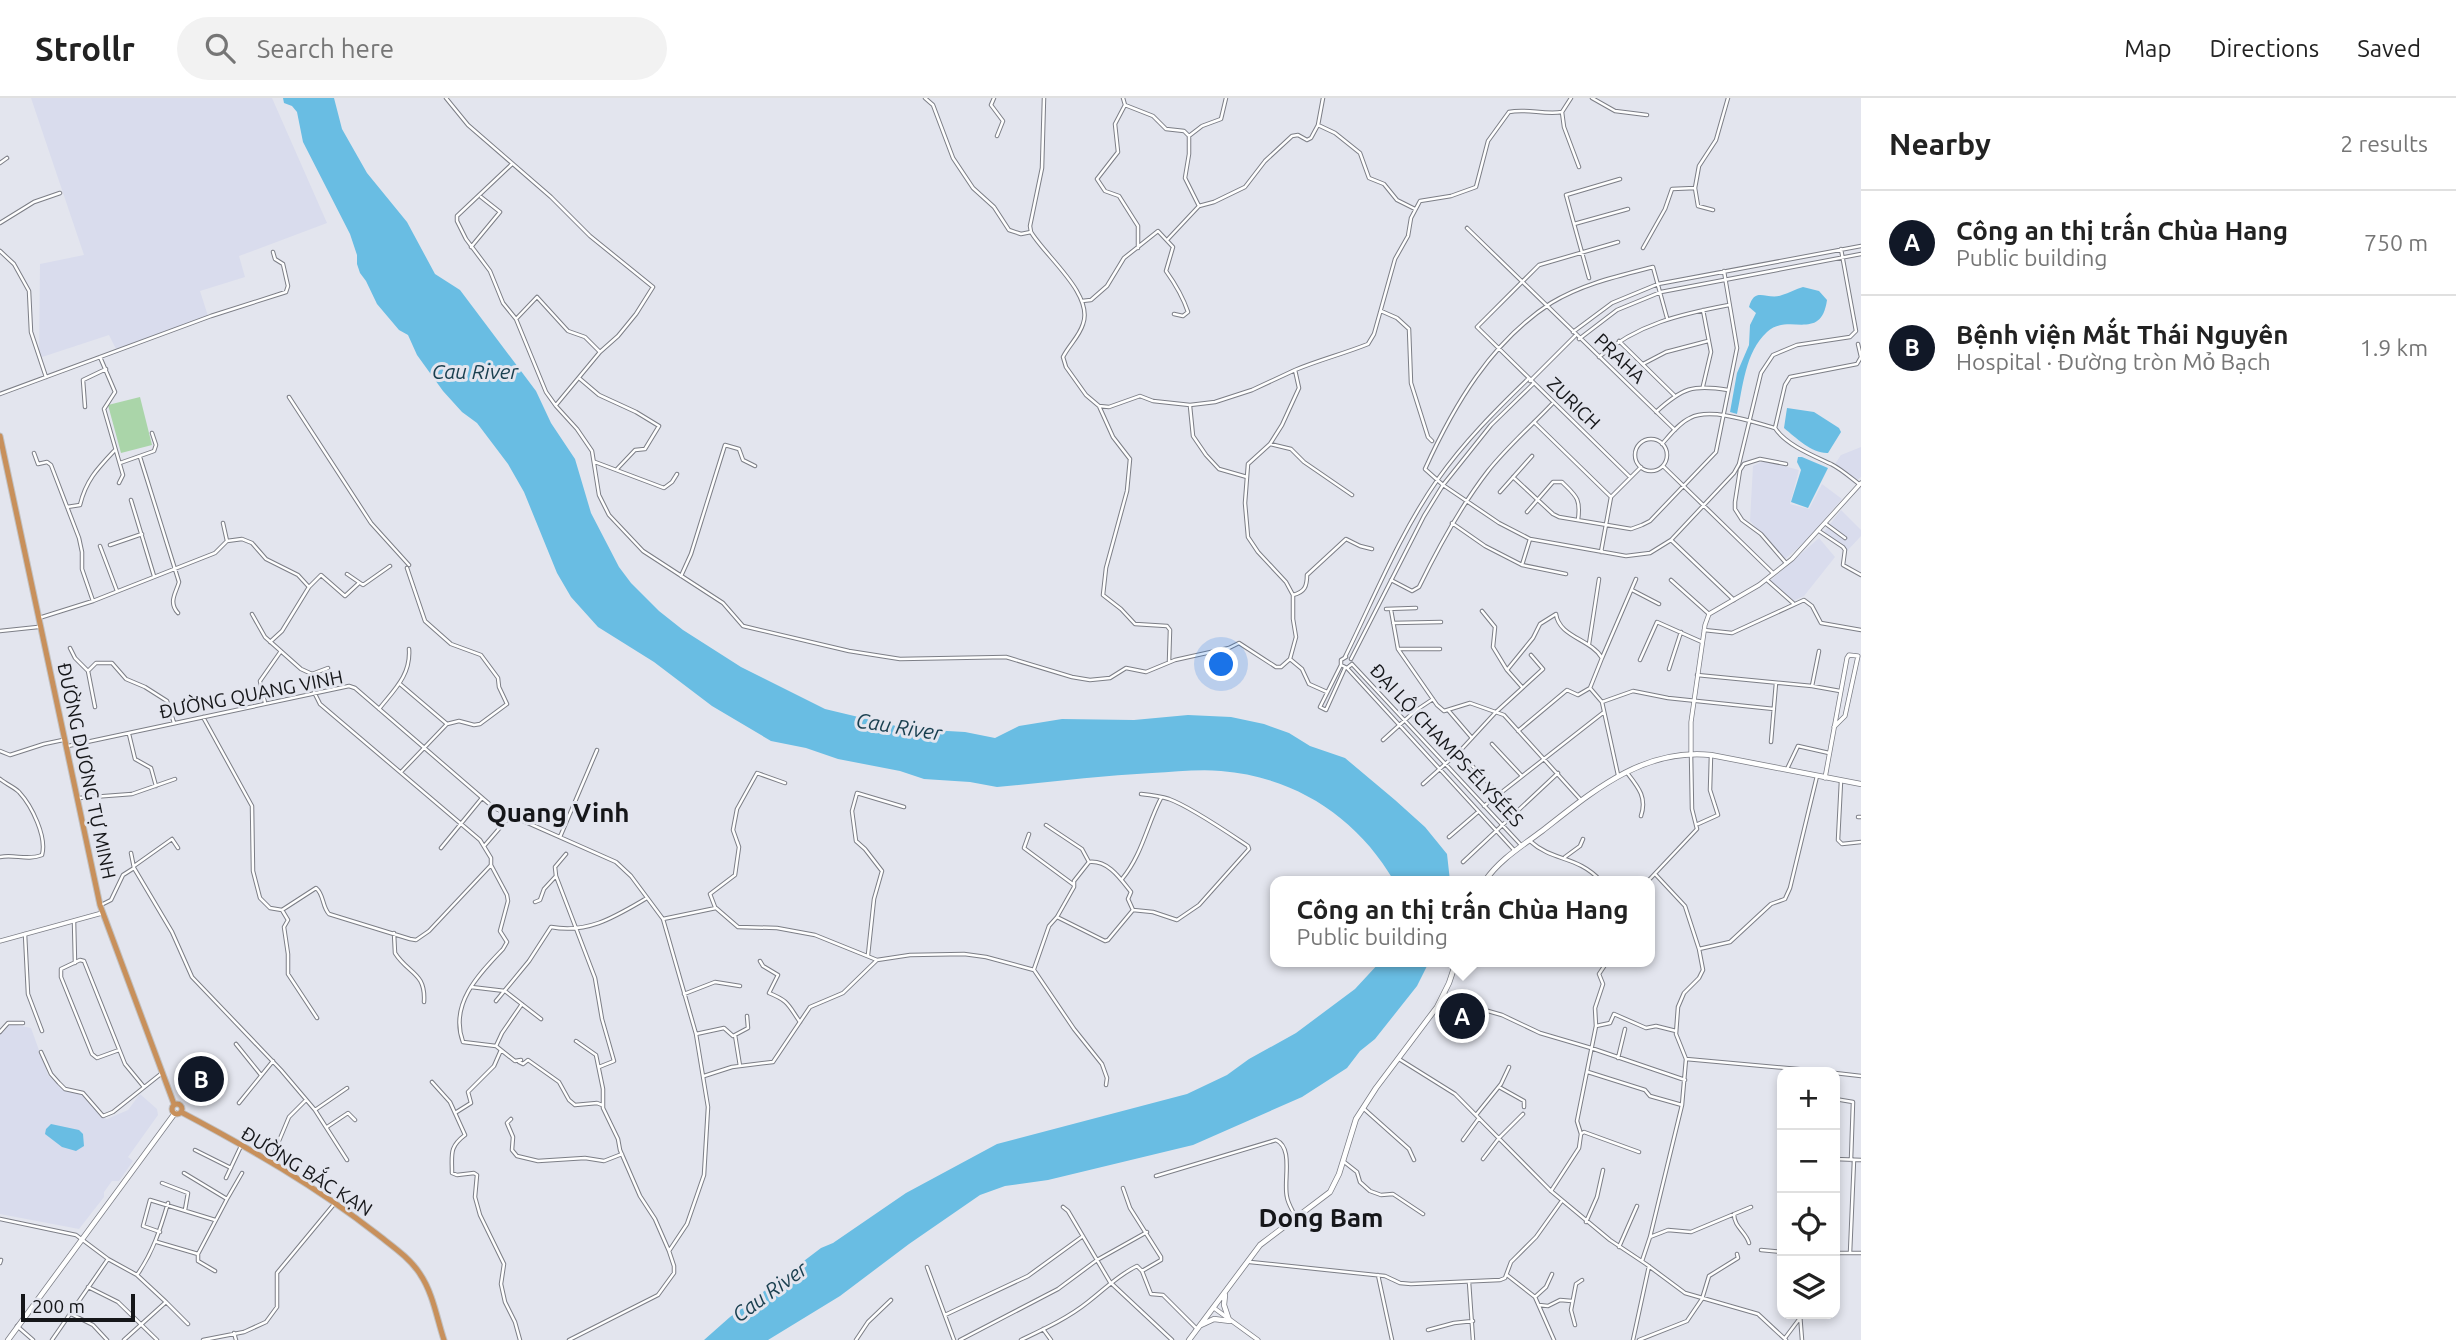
<!DOCTYPE html>
<meta charset="utf-8">
<style>
:root{--surface:#fff;--page:#f2f2f2;--text:#222;--muted:#767676;--line:#e0e0e0;--accent:#111827}
body{margin:0;font-family:Ubuntu,sans-serif;background:var(--page);color:var(--text)}
.controls{position:absolute;right:21px;bottom:21px;display:grid;overflow:hidden;border-radius:14px;box-shadow:0 4px 10px #0003}
.controls button{width:63px;height:63px;display:grid;place-items:center;padding:0;border:0;border-bottom:2px solid var(--line);background:var(--surface);color:var(--text);font:35px sans-serif}
.scale{position:absolute;left:21px;bottom:18px;width:114px;box-sizing:border-box;padding-left:7px;border:4px solid #151619;border-top:0;font-size:19px;line-height:24px;white-space:nowrap;color:#151619;-webkit-text-stroke:5px #e3e5ee;paint-order:stroke}
.you{position:absolute;left:1222px;top:567px;width:24px;height:24px;margin:-18px;border:5px solid #fff;border-radius:50%;background:#1a73e8;box-shadow:0 0 0 10px #1a73e833}
.badge{display:grid;place-items:center;width:46px;height:46px;border-radius:50%;background:var(--accent);color:#fff;font-size:23px;font-weight:700}
.pin{position:absolute;translate:-50% -50%;border:4px solid #fff;box-shadow:0 2px 7px #0006}
.popup{position:absolute;left:1270px;top:778px;width:385px;height:91px;box-sizing:border-box;display:grid;place-content:center;border-radius:14px;background:var(--surface);filter:drop-shadow(0 2px 5px #0005);font-size:23px;white-space:nowrap;color:var(--muted)}
.popup b{font-size:26px;color:var(--text)}
.popup::after{content:'';position:absolute;left:50%;top:100%;margin-left:-14px;border:14px solid transparent;border-top-color:var(--surface)}
.list{margin:0;padding:0;list-style:none}
h2{display:flex;justify-content:space-between;align-items:center;height:91px;margin:0;padding:0 28px;font-size:30px}
h2 small{font-size:23px;font-weight:400;color:var(--muted)}
.list li{display:grid;grid-template-columns:46px 1fr auto;gap:21px;align-items:center;box-sizing:border-box;height:105px;padding:0 28px;border-top:2px solid var(--line)}
.list b{display:block;font-size:26px;white-space:nowrap}
.list p{margin:0;font-size:23px;white-space:nowrap;color:var(--muted)}
.list em{font-size:23px;font-style:normal;color:var(--muted)}
.icon{flex:none;width:38px;height:38px;fill:none;stroke:currentColor;stroke-width:2;stroke-linecap:round;stroke-linejoin:round}
.map{position:relative;flex:none;width:1861px;height:1242px;overflow:hidden}
header{display:flex;align-items:center;gap:42px;box-sizing:border-box;height:98px;padding:0 35px;background:var(--surface);border-bottom:2px solid var(--line)}
header strong{font-size:33px}
nav{display:flex;gap:38px;margin-inline-start:auto;font-size:24px}
.search{width:490px;height:63px;background:var(--page);display:flex;align-items:center;gap:18px;box-sizing:border-box;padding:0 24px;border-radius:38px;color:var(--muted);font-size:26px}
main{display:flex}
aside{flex:1;background:var(--surface)}
.map>svg:first-child{display:block}
.built{fill:#d9dced}
.green{fill:#aad5a9}
.water{fill:#69bde3}
.lines{fill:none;stroke-linecap:round;stroke-linejoin:round}
.minor-casing{stroke:#7c7e86;stroke-width:4.5}
.tertiary-casing{stroke:#7c7e86;stroke-width:5}
.secondary-casing{stroke:#7c7e86;stroke-width:6}
.trunk-casing{stroke:#c2c2c3;stroke-width:7}
.minor{stroke:#fff;stroke-width:2.5}
.tertiary{stroke:#fff;stroke-width:3.5}
.secondary{stroke:#fff;stroke-width:4.5}
.trunk{stroke:#c8905b;stroke-width:5}
.labels{text-anchor:middle;stroke-width:6;stroke-linejoin:round;paint-order:stroke}
.street-label{font-size:19px;fill:#151619;stroke:#e3e5ee}
.water-label{font-size:21px;font-style:italic;fill:#193f4f;stroke:#e3e5ee}
.district-label{font-size:26px;font-weight:bold;fill:#151619;stroke:#e3e5ee}
</style>
<header>
<strong>Strollr</strong>
<div class="search"><svg class="icon" aria-label="search" viewBox="0 0 24 24"><circle cx="10" cy="10" r="6"/><path d="M15 15l6 6"/></svg>Search here</div>
<nav><a>Map</a><a>Directions</a><a>Saved</a></nav>
</header>
<main>
<div class="map">
<svg width="1861" height="1242" viewBox="0 0 1861 1242">
<rect width="100%" height="100%" fill="#e3e5ee"/>
<path class="built" d="M31,0h241l55,125 -88,33 6,21 -45,14 8,25 -92,33 -7,-14 -70,23 1,-94 44,-9z
M1861,349v30l-7,6 -21,-16 8,-12z
M1764,363l35,9 -9,34 19,5 13,-25 20,15 -37,43 -20,17 -35,-38 3,-55z
M1841,412l20,20v6l-14,15 -23,-19z
M1819,440l16,19 -31,39 -13,6 -21,-21z
M11,926l20,4 17,47 16,15 17,3 21,24 5,2 21,-9 12,-16 17,15 1,6 -30,42 5,4 -14,20h-7l-8,11v5l-25,32 -79,-15v-179l6,-9z"/>
<path class="green" d="M140,299l12,48 -31,8 -13,-48z"/>
<path class="water" d="M283,0h51l8,31 25,44 40,49 28,52 25,16 76,101 15,32 24,36 16,54 28,54 12,16 28,28 24,19 58,37 84,42 71,17h16l18,4 35,2 30,6 24,-12 43,-7 72,1 54,-5 43,2 33,7 25,9 21,13 35,12 50,42 30,27 22,27 3,27h-56c-37,-64 -99,-104 -173,-110 -23,-2 -46,1 -69,2 -52,3 -103,9 -155,14l-27,-5 -46,-3 -24,-8 -62,-12 -32,-11 -35,-7 -59,-35 -58,-44 -56,-35 -27,-30 -14,-24 -33,-81 -16,-28 -31,-41 -15,-11 -19,-21 -26,-36 -9,-20 -9,-5 -22,-26 -11,-23 -6,-8 -3,-9v-9l-7,-21 -47,-92 -6,-30 -5,-6 -8,-3z
M1803,189l16,4 8,9c-6,43 -39,12 -60,32 -22,20 -24,55 -30,82l-7,-2 7,-39 12,-28 1,-20 6,-12 -7,-6c6,-22 18,-6 33,-12 7,-2 14,-6 21,-8z
M1787,310l27,4 25,16 2,4 -13,21c-15,1 -32,-15 -44,-25z
M1798,359h4l26,11 -20,40 -17,-6 10,-32 -4,-8z
M1380,864h49l-12,24 -42,53 -15,12 -13,17 -45,29 -109,48 -145,35 -43,6 -25,9 -71,49 -69,52 -72,44h-64l26,-23 91,-69 12,-5 73,-50 91,-49 190,-50 40,-19 22,-16 47,-26 59,-44z
M51,1026l28,6 4,4 1,12 -8,5 -14,-4 -17,-13 1,-5z"/>
<g class="lines">
<g class="minor-casing">
<path id="minor" d="M446,0l22,27 83,72 39,39 63,51 -17,27 -18,22 -18,16 -44,53
M925,0l8,7 20,53 20,30 21,19 15,23 12,4 10,-2
M994,0l-3,7 12,16 -6,15
M1044,0l-2,70 -12,58 1,6c14,24 63,62 52,92 -4,13 -14,21 -20,33l3,10 20,28 13,11 14,31 17,22 -3,32 -21,77 -3,27 18,14 14,15 32,2 3,4 -1,32
M1123,0l2,7 28,11 13,13 18,2 5,5
M1571,0l-9,14 2,15 15,40
M1592,0l23,13 32,4
M1125,7l-10,19 3,28 -21,27 8,12 14,5 19,30v22
M1318,27l17,8 25,20 9,25 15,6 13,16 18,9
M0,65l7,-5
M512,66l-55,52v5l9,18 24,32 13,32 13,16 30,73 10,14 21,23 15,22 7,44 10,20 34,36 80,52 20,23 106,25 51,8 106,-2 66,20 18,3 20,-2 16,-10 20,4 29,-12 54,-12 10,-5 37,24h5l9,-8
M1695,90l3,18 15,4
M1199,108l-14,-28 4,-24v-18l13,-10 19,-7 5,-21
M0,125l34,-21 26,-9
M1574,126l54,-15
M1467,130l208,202
M1168,141l31,-33 15,-4 31,-15 20,-26 27,-25 6,-1 9,5 4,-2 7,-13 5,-27
M1618,144l-79,23 -62,62 153,150
M471,149l29,-35 -19,-15
M1643,150l22,-39 7,-20 23,-1 4,-22 17,-26 12,-42
M0,153l14,13 15,27 2,41 15,45
M1589,180l-23,-83 54,-16
M1082,203l9,-1 16,-14 17,-28 34,-27 15,16 -7,24c10,14 17,26 22,41l-5,4 -9,-2
M1703,212l8,42 -8,34
M1381,213l16,7 12,11 2,54 17,54 4,4
M517,220l20,-21 31,34 17,6 15,15
M1667,220l-14,-51c-35,9 -71,17 -102,36 -60,39 -97,102 -126,166l18,16 56,38 31,16 96,17 24,-3 21,-13 63,-67 5,-9 22,-91 12,-18 24,-10 53,-8 6,-6 -15,-82
M1573,234l39,-29 46,-19 203,-38
M1579,241l38,-29 44,-18 200,-38
M1619,243l55,54
M100,259l15,35 -11,17 19,66 -4,8
M1599,259c38,-33 82,-43 130,-52
M1643,266l23,-12 42,-11
M579,280l20,17 37,17 23,14 -14,23 -10,1 -18,19
M1530,283l45,-45
M0,296l211,-78 75,-24 2,-6 -5,-22 -8,-5 -2,-7
M289,299l82,126 38,42
M1099,308l10,1 31,-11 13,5 37,4 25,-3 37,-12 43,-20
M1190,308l3,30 13,19 13,14 28,8
M85,309l-2,-27 23,-11
M1656,314c26,-24 37,-28 72,-22
M1534,324l77,75
M1775,330c11,17 39,28 56,36 10,5 19,13 28,20
M1635 357a16 16 0 1 1 32 0a16 16 0 1 1-32 0Z
M1270,346l21,5 13,13 48,33
M1662,346c8,-9 17,-21 28,-26 21,-11 63,4 85,10l10,-43 5,-8 67,-13 4,-7 -3,-13
M34,355l4,11 9,-2 4,3 28,73 3,14v17l11,32
M140,359l39,125c-3,11 -11,20 -1,31
M595,364l69,26 8,-6 5,-8
M120,365l34,-12 2,-6 -4,-12
M1786,366l-26,-5 -16,5 -4,6 -5,32v7l7,11 19,14 25,29
M1663,368l110,107
M1513,379l40,37 6,3 72,12 11,-4 8,-4 66,-69 21,-104 -13,-77
M1500,394l32,-36
M131,402l23,76
M67,409l13,-2c6,-25 18,-37 35,-55
M1527,414l26,-30h9c14,14 19,16 16,38
M1452,425l33,23 37,19 44,9
M1826,426l19,14
M1819,433l24,16 2,3 -2,15 18,10
M1671,442l63,60
M227,443l15,-2 10,4 14,16 32,16 11,12 -27,44 -12,11
M110,447l32,-11
M100,448l17,45
M1601,454l10,-55 30,-30
M1522,467l8,-26
M347,476l16,11 27,-19
M681,478l10,-22 34,-109 14,4 4,11 12,6
M1391,482l21,11 7,-4c20,-41 41,-80 69,-116 19,-24 43,-45 64,-67
M1671,482l38,34
M1767,482l26,23
M309,489l12,-12 24,21 14,-13
M1632,492l27,14
M1293,497c12,-3 14,-9 14,-20l39,-36 14,7 12,3
M1386,511l30,-1
M1391,512l7,39 39,56 7,6 26,-8 34,12 76,84
M1482,513l13,16 -2,20 14,23 15,17
M252,516l13,23 36,32 11,5 16,-6
M39,520l54,-17 122,-48 12,-12 -4,-18
M1393,525l48,-1
M1704,532l28,3 72,-33 8,6 9,17 40,7
M0,533l38,-4
M1589,546l10,-65
M70,550l5,10 13,13 7,36
M1398,551h42
M1345,559c29,-59 55,-124 93,-178 26,-37 58,-69 90,-100
M1602,560l34,-79
M1351,561l73,-143 19,-31 48,-60 42,-41
M1640,562l17,-38 45,20
M1352,566l169,181
M1341,567l6,3 5,-4
M1345,570l-19,42 -6,-3 21,-42v-5l5,-3
M1347,570l168,183
M1669,571l12,-37
M1507,572l26,-32 7,-14 16,-10c3,23 35,25 46,44l-12,30 12,14 16,73
M88,573l8,-8h16l14,16 19,8 22,14 7,22
M1697,577l115,11 28,5
M400,586l47,40
M1812,588l7,-35
M1327,594l-18,-8 -7,-15 -12,-10 6,-22 -3,-18v-24l-7,-13 -28,-30 -10,-15 -3,-34 3,-39 22,-20 12,-19 17,-37 -4,-18c24,-10 48,-16 73,-26l6,-10 21,-75 13,-23 3,-18 9,-17 31,-5 25,-9 12,-46 21,-29c17,-4 35,3 53,0
M1602,604l31,-11 35,7 106,11
M265,605l-5,-22 21,-30
M379,611c15,-19 32,-34 30,-60
M1448,612l24,28
M203,619l49,89 1,65 7,27 10,10 12,2 34,-22c8,6 6,19 13,26l81,25 6,1 13,-9 62,-66v-7l-11,-18 -160,-136 -6,-12
M1518,633l49,-41 11,5 12,-7
M129,636l6,25 16,9 5,18
M1383,642l32,-29 18,-12
M1771,644l5,-59
M1492,646l29,31
M68,648l281,-60 6,2 139,120 122,54 15,14 32,43 33,115 12,73 -4,68 -17,49 -18,27 5,15v7l-16,22 -89,45
M0,653l10,4 34,-11 19,-4
M1787,671l11,-23 31,7
M401,674l46,-48 12,-3 15,4 6,-1 27,-20 -8,-17 -1,-9 -17,-23 -30,-11 -26,-23 -18,-53
M1628,676c11,14 19,24 13,42
M0,681c6,5 14,8 19,13 13,14 28,45 23,63 -15,6 -27,-1 -42,2
M1841,683l-3,59 4,4 19,-2
M1423,686l30,-27
M1498,695l-39,-41 36,-39 48,-44 -12,-14
M79,700l53,-4 43,-15
M1484,708l120,-94
M1858,719h3
M1698,726l20,-9 -8,-25 1,-35
M1046,727l36,24 7,13
M1029,736l-5,14 50,37
M560,739l37,-87
M1449,739l29,-25
M1530,743c23,21 47,14 71,40
M485,747l25,-29
M441,750l41,-50
M131,755l3,15 38,64 20,45 89,93 34,40 32,50
M1565,759l15,-11 3,-7
M1089,764c19,-2 31,16 42,30l-3,7 5,11
M1463,764l95,-89
M491,767l16,30 1,6 -8,30 7,11 -4,7c-24,25 -54,55 -40,93l33,4
M134,768l38,-27 6,9
M556,778l39,102 7,41 12,42 -15,6
M1122,781c20,-24 25,-54 39,-81
M1648,783l49,-52 -5,-20 -1,-56
M535,804l5,-2 4,-11 12,-13 -1,-9 11,-13
M101,807l10,-5 12,-25 11,-7
M715,809l-5,-13 25,-19 4,-28 -6,-17 4,-21 20,-36 28,10
M282,812l6,10 -4,7 4,27v20l29,44
M1057,819l48,24 3,-1 25,-30 20,2 24,8 22,-15 50,-56 -1,-3c-21,-14 -57,-39 -79,-47 -9,-3 -18,-4 -28,-5
M663,821l53,-11 22,19 39,1 38,7 62,25
M74,823l1,42
M394,835l1,20c13,21 31,19 29,49
M25,836l3,60 14,37
M1699,851l31,-7 41,-38 14,-5 5,-11 27,-112
M868,857l6,-56 8,-28 -17,-22 -9,-8 -4,-30 5,-18 47,14
M760,863l3,5 15,9 -9,18c20,8 19,12 31,29
M1034,871l15,-43 8,-9 17,-30v-6l15,-19
M471,889l34,4 36,28
M684,896l31,-12 25,4
M1445,896l15,9 42,12 38,18 51,15 94,32
M496,903l33,-40 22,-34c38,7 65,-11 96,-29
M1596,928l14,-3 4,-9 32,14 10,-2 20,5
M0,934l8,-9h15
M696,936l28,-6 9,8 15,-8 -1,-12
M735,937l5,31
M576,943l20,14 7,34v19l15,31 2,11 20,46 15,23 14,32
M236,946l25,31
M119,952l-22,8 -5,-4 -31,-77v-8l19,-9 4,1 41,103 19,23
M501,952l14,11 6,-1
M41,954l10,22 8,9 6,6 18,4 20,23 10,-4 49,-39
M1618,960l7,-29
M1399,961l56,35 96,97 59,49 36,24 39,29 73,21 28,26
M1686,961l145,13
M519,964l4,2 5,-4 31,22 10,18 6,5 22,-2 5,2
M1588,974l57,18 5,6 32,9
M1835,975l26,3
M704,978l28,-9 41,-5 37,-55 33,-14 34,-33 33,-5 54,-1 22,3 48,13 40,59 28,35 5,14 -1,7
M432,984l18,20 5,11 16,-10 -3,-11 26,-26 7,-16 -5,-4 6,-13 20,-29
M1499,989l25,14v6
M1835,1001l18,3 -2,58
M239,1005l34,-42
M1363,1010l46,41 5,11
M315,1012l32,-22
M455,1015l10,22c-16,12 -13,19 -13,38l5,2 17,-2 3,2 -2,22 5,18 24,49 -3,20 4,18 10,20 5,18
M1476,1017l25,-31 8,-17
M511,1021l-4,4 6,14 -1,13 5,6 21,5 47,-3 19,3 18,-7
M327,1029l21,-14 7,7
M1581,1036l3,-2 55,20
M1463,1042l16,-22
M195,1052l36,18
M1483,1061l16,-21 24,-24
M1835,1061l26,1
M271,1062l18,-43 17,-17
M1343,1063l14,11 3,10 10,9 11,4 12,-1 30,20
M184,1075l43,26 -29,55
M1156,1078l120,-36c18,8 7,41 11,57 1,7 6,14 9,21
M226,1080l15,-32
M162,1085l26,10 -3,17
M1123,1090l7,20 31,49v3l-19,11
M1551,1093l28,-43 2,-14 -4,-13 19,-95 -1,-18 8,-24 -4,-10 8,-12
M227,1101l15,-26
M1063,1109l5,4 42,71 62,58
M1734,1116c0,13 12,18 15,29
M0,1121l76,16 32,24 29,16 29,27 -42,38
M1586,1124l11,-25 6,-27
M160,1134l-17,-6 7,-26 65,20
M1650,1139l18,-7 23,2 60,-25
M157,1144l41,12v7l17,10
M1619,1149l18,-41
M1761,1152l21,2
M1835,1155h26
M1850,1155l4,-93
M1642,1163l8,-24 32,-132 4,-46 -10,-25 2,-27 6,-14 15,-15 4,-8 -4,-21 -14,-43 -29,-31
M1250,1164l135,14 15,7 11,1 89,-4 5,-2 6,-16 25,-25 25,-35
M0,1165l1,-3
M927,1169l27,73
M137,1177c16,-23 23,-45 31,-72
M1378,1177l14,65
M1507,1177l28,22 19,43
M1469,1184l4,58
M88,1189l30,15 39,38
M1535,1199l11,-10 6,-13
M166,1204l22,22
M1539,1207l9,1 12,-6 12,1
M71,1216l22,11 14,15
M1800,1216l2,26
M945,1217l83,-39 55,-40
M1575,1227l-4,-15 5,-26 6,-4
M17,1228l16,14
M1043,1231l8,11
M1428,1232l26,-7 19,-2
M234,1235l2,7
M1785,1240l15,-20
M52,1242l56,-81
M203,1242l41,-8 22,-10 11,-15v-34l58,-70
M856,1242l12,-18 23,-22
M960,1242l98,-51 39,-29 50,-28
M1021,1242c23,-11 47,-22 67,-38 17,-13 30,-27 49,-36l5,5 9,23 12,1 33,33
M1633,1242l16,-74
M1639,1242l48,-19 15,-22 7,-23 29,-18 -1,-4"/>
</g>
<g class="tertiary-casing">
<path id="tertiary" d="M1691,655v-31l14,-97 4,-11 50,-29 33,-26 69,-76
M1825,680l22,-120 2,-3 9,1 -13,60 -11,11
M0,843l102,-28
M1214,1210l44,32"/>
</g>
<g class="secondary-casing">
<path id="secondary" d="M1485,783c14,-21 37,-35 57,-50 50,-39 100,-83 169,-76l150,29
M1225,1197l-1,10 5,15
M1201,1227l13,-6 16,2
M8,1242l167,-227
M1189,1242l71,-95 70,-53 9,-18 17,-55 20,-31 61,-81 12,-24 7,-21"/>
</g>
<g class="trunk-casing">
<path id="trunk" d="M0,338l100,469 74,199
M172 1011a5 5 0 1 1 10 0a5 5 0 1 1-10 0Z
M181,1014c68,36 136,75 196,122 15,12 33,24 43,40 13,19 17,45 24,66"/>
</g>
<use href="#minor" class="minor"/>
<use href="#tertiary" class="tertiary"/>
<use href="#secondary" class="secondary"/>
<use href="#trunk" class="trunk"/>
</g>
<g class="labels">
<g class="street-label">
<text transform="translate(1620 260) rotate(44)" y="7">PRAHA</text>
<text transform="translate(1574 305) rotate(44)" y="7">ZURICH</text>
<text transform="translate(251 596) rotate(-11)" y="7">ĐƯỜNG QUANG VINH</text>
<text transform="translate(1447 647) rotate(47)" y="7">ĐẠI LỘ CHAMPS-ÉLYSÉES</text>
<text transform="translate(87 673) rotate(78)" y="7">ĐƯỜNG DƯƠNG TỰ MINH</text>
<text transform="translate(307 1073) rotate(32)" y="7">ĐƯỜNG BẮC KẠN</text>
</g>
<g class="water-label">
<text x="475" y="281">Cau River</text>
<text transform="translate(899 629) rotate(9)" y="7">Cau River</text>
<text transform="translate(770 1194) rotate(-36)" y="7">Cau River</text>
</g>
<g class="district-label">
<text x="558" y="724">Quang Vinh</text>
<text x="1321" y="1129">Dong Bam</text>
</g>
</g>
</svg>
<div class="controls">
<button>+</button>
<button>−</button>
<button><svg class="icon" aria-label="locate" viewBox="0 0 24 24"><circle cx="12" cy="12" r="6"/><path d="M12 2v4M12 18v4M2 12h4M18 12h4"/></svg></button>
<button><svg class="icon" aria-label="layers" viewBox="0 0 24 24"><path d="M12 4l9 5-9 5-9-5zM3 14l9 5 9-5"/></svg></button>
</div>
<div class="scale">200 m</div>
<div class="you"></div>
<div class="pin badge" style="left:1462px;top:918px">A</div>
<div class="popup"><b>Công an thị trấn Chùa Hang</b>Public building</div>
<div class="pin badge" style="left:201px;top:981px">B</div>
</div>
<aside>
<h2>Nearby<small>2 results</small></h2>
<ul class="list">
<li><span class="badge">A</span><div><b>Công an thị trấn Chùa Hang</b><p>Public building</p></div><em>750 m</em></li>
<li><span class="badge">B</span><div><b>Bệnh viện Mắt Thái Nguyên</b><p>Hospital · Đường tròn Mỏ Bạch</p></div><em>1.9 km</em></li>
</ul>
</aside>
</main>
